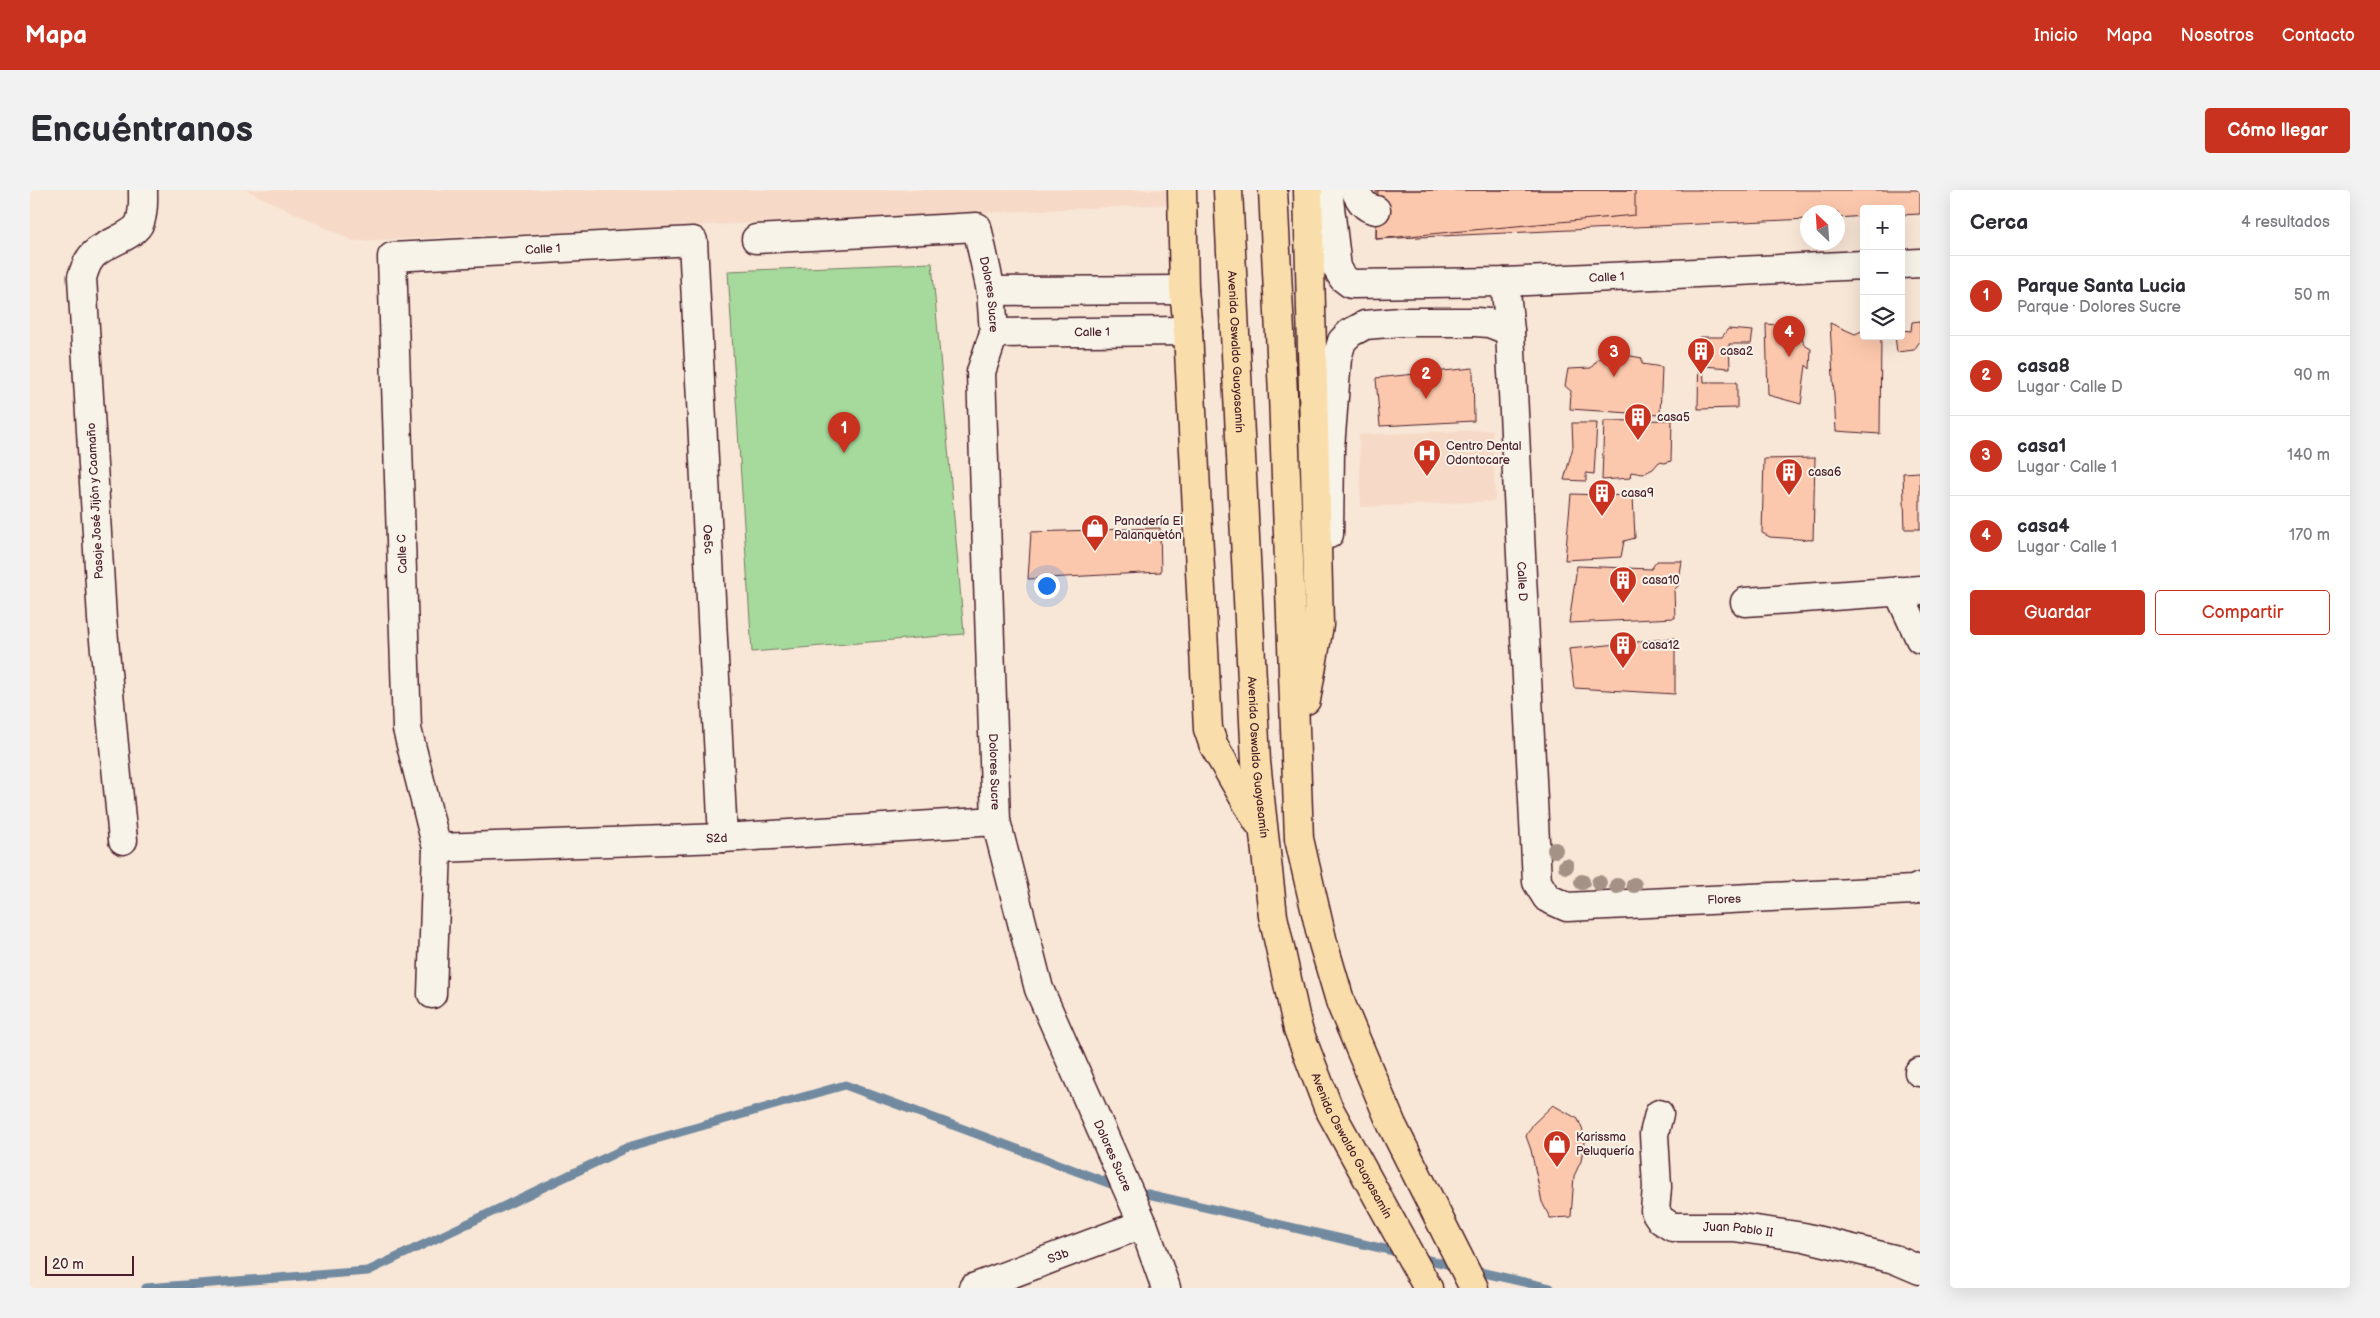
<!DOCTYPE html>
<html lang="es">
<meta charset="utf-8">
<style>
:root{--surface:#fff;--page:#f2f2f3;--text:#2b2b33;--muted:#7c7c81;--line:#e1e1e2;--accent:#c8321e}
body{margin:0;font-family:"Balsamiq Sans",sans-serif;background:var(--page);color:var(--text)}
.controls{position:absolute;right:15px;top:15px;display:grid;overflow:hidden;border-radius:5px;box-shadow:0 5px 20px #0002}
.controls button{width:45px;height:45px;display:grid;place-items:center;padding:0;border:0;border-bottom:1px solid var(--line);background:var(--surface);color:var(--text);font:25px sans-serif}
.compass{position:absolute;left:1770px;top:15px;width:45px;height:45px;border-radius:50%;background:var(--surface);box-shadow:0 5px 20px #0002;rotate:335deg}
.scale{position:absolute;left:15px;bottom:12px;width:89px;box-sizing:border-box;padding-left:5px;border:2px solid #4a1f2b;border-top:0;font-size:14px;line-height:18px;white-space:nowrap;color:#4a1f2b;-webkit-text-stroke:4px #f7f3e8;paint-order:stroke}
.you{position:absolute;left:1016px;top:395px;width:18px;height:18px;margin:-12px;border:4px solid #fff;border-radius:50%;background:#1a73e8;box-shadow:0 0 0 8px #1a73e833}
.badge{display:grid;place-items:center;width:32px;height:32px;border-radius:50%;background:var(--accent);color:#fff;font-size:16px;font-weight:700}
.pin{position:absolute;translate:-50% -41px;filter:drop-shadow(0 1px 2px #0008)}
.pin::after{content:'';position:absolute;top:26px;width:18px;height:15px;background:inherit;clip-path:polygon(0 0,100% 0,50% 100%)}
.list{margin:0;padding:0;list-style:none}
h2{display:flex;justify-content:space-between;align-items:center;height:65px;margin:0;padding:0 20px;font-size:21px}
h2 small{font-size:16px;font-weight:400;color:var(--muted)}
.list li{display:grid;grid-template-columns:32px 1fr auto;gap:15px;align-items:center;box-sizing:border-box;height:80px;padding:0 20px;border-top:1px solid var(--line)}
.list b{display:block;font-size:19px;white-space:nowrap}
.list p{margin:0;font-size:16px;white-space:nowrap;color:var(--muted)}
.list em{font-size:16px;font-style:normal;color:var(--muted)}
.actions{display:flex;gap:10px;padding:15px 20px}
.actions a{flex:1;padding:11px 0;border:1px solid var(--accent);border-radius:5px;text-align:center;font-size:18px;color:var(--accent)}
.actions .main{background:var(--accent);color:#fff}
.icon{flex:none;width:28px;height:28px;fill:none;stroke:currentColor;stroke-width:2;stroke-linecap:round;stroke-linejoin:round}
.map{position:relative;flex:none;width:1890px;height:1098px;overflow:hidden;border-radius:5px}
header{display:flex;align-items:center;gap:30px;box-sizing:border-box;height:70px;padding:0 25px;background:var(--accent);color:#fff}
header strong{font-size:24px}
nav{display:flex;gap:28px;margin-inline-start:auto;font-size:18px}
.intro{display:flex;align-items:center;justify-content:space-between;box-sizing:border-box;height:120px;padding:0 30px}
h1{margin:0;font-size:35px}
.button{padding:12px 22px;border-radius:5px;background:var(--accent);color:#fff;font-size:18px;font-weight:700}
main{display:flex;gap:30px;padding:0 30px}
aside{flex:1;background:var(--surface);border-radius:5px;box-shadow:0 5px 20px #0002}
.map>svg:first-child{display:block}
.built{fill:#f6d9c7}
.green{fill:#a6da9c;stroke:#787c64}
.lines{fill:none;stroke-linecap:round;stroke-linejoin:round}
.stream{stroke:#728aa0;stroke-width:9}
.building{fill:#fcc8ad;stroke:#4a1f2b}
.minor-casing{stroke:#4a1f2b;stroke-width:31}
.major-casing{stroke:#4a1f2b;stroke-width:31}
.minor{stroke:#f7f3e8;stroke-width:28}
.major{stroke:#f9deab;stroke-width:28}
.tree{fill:#a59287}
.labels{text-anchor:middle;stroke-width:4;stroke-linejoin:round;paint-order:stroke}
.street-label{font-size:12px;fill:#4a1f2b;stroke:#f7f3e8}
.poi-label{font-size:12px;fill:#4a1f2b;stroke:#f7f3e8;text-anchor:start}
</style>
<header>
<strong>Mapa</strong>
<nav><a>Inicio</a><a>Mapa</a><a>Nosotros</a><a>Contacto</a></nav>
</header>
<div class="intro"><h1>Encuéntranos</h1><a class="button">Cómo llegar</a></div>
<main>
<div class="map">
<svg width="1890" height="1098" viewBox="0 0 1890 1098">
<rect width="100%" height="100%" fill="#f8e6d6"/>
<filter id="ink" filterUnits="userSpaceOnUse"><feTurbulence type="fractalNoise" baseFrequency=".02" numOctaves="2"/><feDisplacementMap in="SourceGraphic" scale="10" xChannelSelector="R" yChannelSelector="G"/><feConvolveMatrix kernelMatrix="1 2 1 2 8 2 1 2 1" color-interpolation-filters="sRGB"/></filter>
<g filter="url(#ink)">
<path class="built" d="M216,0h926l3,14 -821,37z
M1462,240l3,71 -134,6 -2,-72z"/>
<path class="green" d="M902,73l32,371 -212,18 -24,-381z"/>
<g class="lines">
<path class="stream" d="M1105,1001l267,62
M1387,1067l41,10
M1441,1080l79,18
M116,1098l222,-17 260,-124 217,-62 277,103"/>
</g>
<path class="building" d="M1346,0h544v24l-19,1v-6h-37v7l-26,2v-6h-30v7l-432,20z
M1348,0h257v25l-259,24z
M1890,131v20l-6,9 -17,2 -2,-16h6v-6l10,1 1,-9z
M1800,133l25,11 9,-4v6h17l-1,98 -44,-3z
M1736,134l34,3 4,18 7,4 -1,20 -4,-4 -5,39 -33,-9z
M1698,139l25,2 -2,13h-22l1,24 -27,-2 1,16h33v26l-39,1 1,-72h23z
M1590,164l22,4v6l20,3 -2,48 -90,-6 1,-18 -6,-5 3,-17 23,-1 8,-10 15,3z
M1443,178l1,53 -94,5 -4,-48z
M1642,230l-1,41 -6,2 -6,-1 -6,7 -10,5 -12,-2 -1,6 -28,2 2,-59z
M1542,233h25l-3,51 -8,-1v8l-22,-1 9,-33z
M1785,268l-2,82 -43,-3 -8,-4 2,-74z
M1890,282v57h-15l-2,-56z
M1541,304l62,2 2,42 -11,3 -3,16 -56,3z
M1130,338l1,44 -133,7 3,-47z
M1627,371h25l-4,25 -4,4 1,28 -106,5 8,-57 74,3z
M1645,448v56l-101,-6 -5,-39z
M1523,915l25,14 7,17 -4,25 -7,15 -3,41 -21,1 -8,-16 -11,-52 -5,-14 7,-12z"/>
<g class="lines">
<g class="minor-casing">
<g id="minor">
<path id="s1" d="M1298,0l9,78 6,10 8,6 154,-2 359,-17"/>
<path d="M1325,0c5,10 9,18 21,20"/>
<path id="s2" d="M726,49l221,-12 14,64 3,42 -13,39 15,449 43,168 104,235 23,64"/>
<path d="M1871,74l19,-1"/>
<path id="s3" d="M1475,92l5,49 27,551 10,16 20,9 346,-17 7,-3"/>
<path d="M961,101l193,-1"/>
<path id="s4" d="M964,143l194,-2"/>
<path d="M1299,344l1,-86 7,-90 5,-17 8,-8 15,-8 35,-3h76l13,1 21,8"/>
<path d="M1868,401l22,48"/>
<path d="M1715,412l175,-12"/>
<path d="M93,650l-21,-221 -20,-342c2,-5 4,-13 8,-18 10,-16 44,-21 50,-37 4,-11 3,-21 3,-32"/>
<path id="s5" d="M407,658l286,-10 273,-17"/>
<path id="s6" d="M402,804l5,-146 -30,-119 -15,-472 301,-16 30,597"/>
<path d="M1889,882h1"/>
<path id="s7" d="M1629,924l-5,20 3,53 -2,24 6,9 11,7h62l70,10 90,22 26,11"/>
<path id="s8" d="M943,1098l170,-64"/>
</g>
</g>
<g class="major-casing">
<g id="major">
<path d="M1152,0l2,100 4,41 20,398 6,17 44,76"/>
<path id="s9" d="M1198,0l28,572 17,154 25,113 30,78 100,181"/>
<path d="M1243,0l10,204 16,445 24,104 18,61 51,121 82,163"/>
<path d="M1276,510l13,-75 -11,-435"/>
</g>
</g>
<use href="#minor" class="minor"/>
<use href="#major" class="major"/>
</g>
<g class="tree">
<circle cx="1525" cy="660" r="8"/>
<circle cx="1536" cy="676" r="8"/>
<circle cx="1552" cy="692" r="8"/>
<circle cx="1569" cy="693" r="8"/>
<circle cx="1604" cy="695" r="8"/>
<circle cx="1587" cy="696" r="8"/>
</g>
</g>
<defs>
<g id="building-pin" transform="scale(1.4375)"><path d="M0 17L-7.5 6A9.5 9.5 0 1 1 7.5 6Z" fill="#c8321e" stroke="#f7f3e8"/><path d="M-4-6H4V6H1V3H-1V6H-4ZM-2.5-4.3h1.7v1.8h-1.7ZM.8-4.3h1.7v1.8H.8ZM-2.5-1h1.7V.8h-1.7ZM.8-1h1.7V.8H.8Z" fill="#fff"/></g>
<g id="hospital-pin" transform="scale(1.4375)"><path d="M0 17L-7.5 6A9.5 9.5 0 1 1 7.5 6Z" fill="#c8321e" stroke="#f7f3e8"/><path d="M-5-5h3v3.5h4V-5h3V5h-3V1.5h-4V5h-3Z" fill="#fff"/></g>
<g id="shop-pin" transform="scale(1.4375)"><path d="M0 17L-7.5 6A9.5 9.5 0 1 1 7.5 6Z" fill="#c8321e" stroke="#f7f3e8"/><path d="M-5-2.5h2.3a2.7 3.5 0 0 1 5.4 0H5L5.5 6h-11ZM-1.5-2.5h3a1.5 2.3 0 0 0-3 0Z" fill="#fff"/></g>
</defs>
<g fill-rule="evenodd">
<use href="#building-pin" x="1671" y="161"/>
<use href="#building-pin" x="1608" y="227"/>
<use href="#hospital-pin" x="1397" y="263"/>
<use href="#building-pin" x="1759" y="282"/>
<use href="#building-pin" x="1572" y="303"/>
<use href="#shop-pin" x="1065" y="338"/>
<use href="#building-pin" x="1593" y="390"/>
<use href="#building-pin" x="1593" y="455"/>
<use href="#shop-pin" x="1527" y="954"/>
</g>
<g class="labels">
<g class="street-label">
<text dy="4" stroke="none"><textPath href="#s6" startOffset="892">Calle 1</textPath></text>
<text dy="4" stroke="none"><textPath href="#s1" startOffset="356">Calle 1</textPath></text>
<text dy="4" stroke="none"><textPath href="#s2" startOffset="290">Dolores Sucre</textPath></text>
<text dy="4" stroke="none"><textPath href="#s4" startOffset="98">Calle 1</textPath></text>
<text dy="4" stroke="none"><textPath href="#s9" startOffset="162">Avenida Oswaldo Guayasamín</textPath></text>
<text transform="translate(65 311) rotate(-93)" y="4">Pasaje José Jijón y Caamaño</text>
<text dy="4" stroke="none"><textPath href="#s6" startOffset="1341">Oe5c</textPath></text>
<text transform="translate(372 364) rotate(-92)" y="4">Calle C</text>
<text dy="4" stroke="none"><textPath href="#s3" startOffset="300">Calle D</textPath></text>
<text dy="4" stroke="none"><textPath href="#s9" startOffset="568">Avenida Oswaldo Guayasamín</textPath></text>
<text dy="4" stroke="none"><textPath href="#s2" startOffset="770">Dolores Sucre</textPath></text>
<text dy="4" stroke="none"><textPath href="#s5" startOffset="280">S2d</textPath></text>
<text dy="4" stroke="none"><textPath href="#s3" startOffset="799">Flores</textPath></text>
<text dy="4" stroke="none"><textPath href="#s9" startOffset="972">Avenida Oswaldo Guayasamín</textPath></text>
<text dy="4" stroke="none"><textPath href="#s2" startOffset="1175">Dolores Sucre</textPath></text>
<text dy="4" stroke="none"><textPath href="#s7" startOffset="188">Juan Pablo II</textPath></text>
<text dy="4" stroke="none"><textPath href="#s8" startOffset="91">S3b</textPath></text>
</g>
<g class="poi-label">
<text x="1690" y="165">casa2</text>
<text x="1627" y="231">casa5</text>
<text x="1416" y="260">Centro Dental<tspan x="1416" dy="14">Odontocare</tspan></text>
<text x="1778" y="286">casa6</text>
<text x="1591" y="307">casa9</text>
<text x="1084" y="335">Panadería El<tspan x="1084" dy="14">Palanquetón</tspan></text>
<text x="1612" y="394">casa10</text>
<text x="1612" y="459">casa12</text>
<text x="1546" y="951">Karissma<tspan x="1546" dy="14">Peluquería</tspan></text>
</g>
</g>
</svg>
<div class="controls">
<button>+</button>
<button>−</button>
<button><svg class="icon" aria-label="layers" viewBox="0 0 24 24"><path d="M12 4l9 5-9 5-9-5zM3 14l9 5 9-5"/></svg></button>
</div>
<svg class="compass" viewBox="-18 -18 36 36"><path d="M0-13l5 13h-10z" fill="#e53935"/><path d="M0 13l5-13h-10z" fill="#7c7c81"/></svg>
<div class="scale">20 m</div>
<div class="you"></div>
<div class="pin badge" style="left:814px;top:263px">1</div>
<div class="pin badge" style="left:1396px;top:209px">2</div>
<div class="pin badge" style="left:1584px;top:187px">3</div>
<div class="pin badge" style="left:1759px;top:167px">4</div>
</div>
<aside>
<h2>Cerca<small>4 resultados</small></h2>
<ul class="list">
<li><span class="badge">1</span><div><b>Parque Santa Lucia</b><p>Parque · Dolores Sucre</p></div><em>50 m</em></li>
<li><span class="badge">2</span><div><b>casa8</b><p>Lugar · Calle D</p></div><em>90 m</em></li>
<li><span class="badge">3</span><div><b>casa1</b><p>Lugar · Calle 1</p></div><em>140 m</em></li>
<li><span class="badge">4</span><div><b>casa4</b><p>Lugar · Calle 1</p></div><em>170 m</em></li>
</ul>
<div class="actions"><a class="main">Guardar</a><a>Compartir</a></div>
</aside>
</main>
